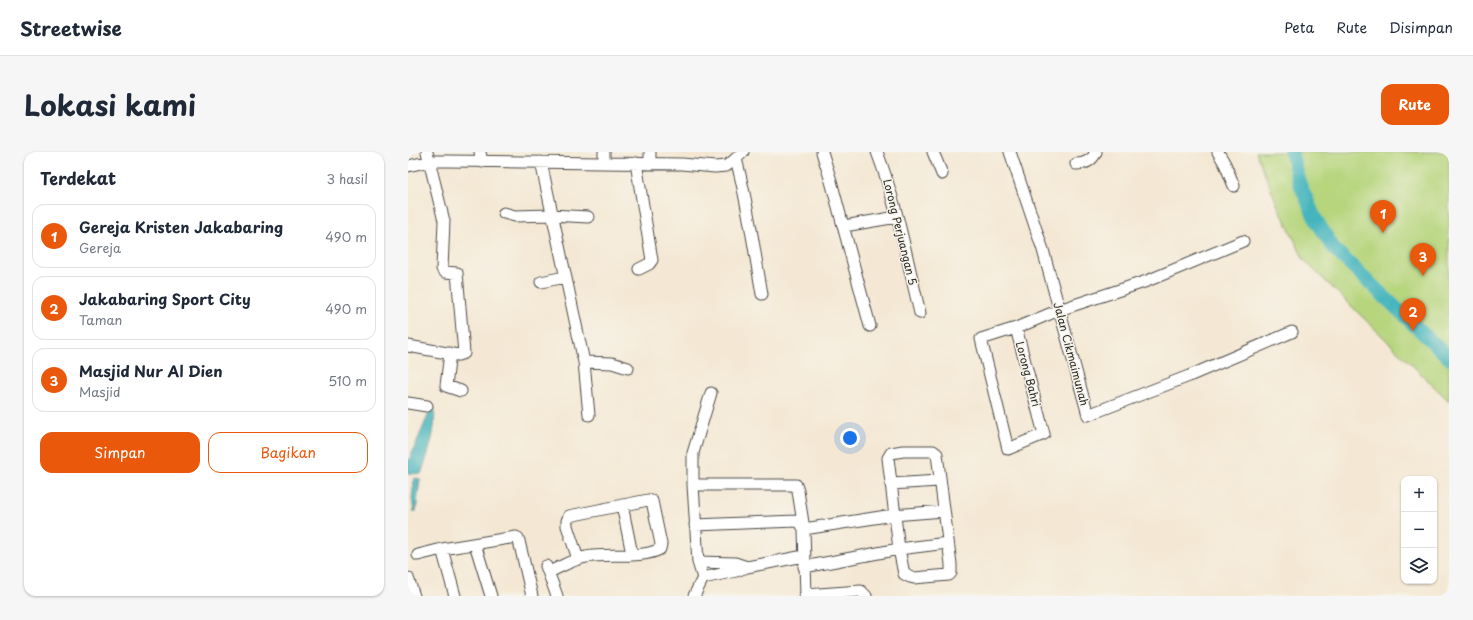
<!DOCTYPE html>
<html lang="id">
<meta charset="utf-8">
<style>
:root{--surface:#fff;--page:#f6f6f7;--text:#1f2937;--muted:#747a83;--line:#e0e1e3;--accent:#ea580c}
body{margin:0;font-family:"Playpen Sans",sans-serif;background:var(--page);color:var(--text)}
.controls{position:absolute;right:12px;bottom:12px;display:grid;overflow:hidden;border-radius:8px;box-shadow:0 1px 3px #0004}
.controls button{width:36px;height:36px;display:grid;place-items:center;padding:0;border:0;border-bottom:1px solid var(--line);background:var(--surface);color:var(--text);font:20px sans-serif}
.you{position:absolute;left:442px;top:286px;width:14px;height:14px;margin:-10px;border:3px solid #fff;border-radius:50%;background:#1a73e8;box-shadow:0 0 0 6px #1a73e833}
.badge{display:grid;place-items:center;width:26px;height:26px;border-radius:50%;background:var(--accent);color:#fff;font-size:13px;font-weight:700}
.pin{position:absolute;translate:-50% -33px;filter:drop-shadow(0 1px 2px #0008)}
.pin::after{content:'';position:absolute;top:21px;width:14px;height:12px;background:inherit;clip-path:polygon(0 0,100% 0,50% 100%)}
.list{margin:0;padding:0;list-style:none}
h2{display:flex;justify-content:space-between;align-items:center;height:52px;margin:0;padding:0 16px;font-size:17px}
h2 small{font-size:13px;font-weight:400;color:var(--muted)}
.list li{display:grid;grid-template-columns:26px 1fr auto;gap:12px;align-items:center;box-sizing:border-box;height:64px;margin:0 8px 8px;padding:0 8px;border:1px solid var(--line);border-radius:12px}
.list b{display:block;font-size:15px;white-space:nowrap}
.list p{margin:0;font-size:13px;white-space:nowrap;color:var(--muted)}
.list em{font-size:13px;font-style:normal;color:var(--muted)}
.actions{display:flex;gap:8px;padding:12px 16px}
.actions a{flex:1;padding:9px 0;border:1px solid var(--accent);border-radius:12px;text-align:center;font-size:14px;color:var(--accent)}
.actions .main{background:var(--accent);color:#fff}
.icon{flex:none;width:22px;height:22px;fill:none;stroke:currentColor;stroke-width:2;stroke-linecap:round;stroke-linejoin:round}
.map{position:relative;flex:none;width:1041px;height:444px;overflow:hidden;border-radius:12px}
header{display:flex;align-items:center;gap:24px;box-sizing:border-box;height:56px;padding:0 20px;background:var(--surface);border-bottom:1px solid var(--line)}
header strong{font-size:19px}
nav{display:flex;gap:22px;margin-inline-start:auto;font-size:14px}
.intro{display:flex;align-items:center;justify-content:space-between;box-sizing:border-box;height:96px;padding:0 24px}
h1{margin:0;font-size:28px}
.button{padding:10px 18px;border-radius:12px;background:var(--accent);color:#fff;font-size:14px;font-weight:700}
main{display:flex;gap:24px;padding:0 24px}
aside{flex:1;background:var(--surface);border-radius:12px;box-shadow:0 1px 3px #0004}
.map>svg:first-child{display:block}
.green{fill:#b6d57d;stroke:#708054}
.water{fill:#45b5bd;stroke:#387074}
.lines{fill:none;stroke-linecap:round;stroke-linejoin:round}
.river{stroke:#45b5bd;stroke-width:14}
.minor-casing{stroke:#494744;stroke-width:13}
.minor{stroke:#fff;stroke-width:11}
.labels{text-anchor:middle;stroke-width:3;stroke-linejoin:round;paint-order:stroke}
.street-label{font-size:11px;fill:#2b2b2b;stroke:#f7f3e8}
</style>
<header>
<strong>Streetwise</strong>
<nav><a>Peta</a><a>Rute</a><a>Disimpan</a></nav>
</header>
<div class="intro"><h1>Lokasi kami</h1><a class="button">Rute</a></div>
<main>
<aside>
<h2>Terdekat<small>3 hasil</small></h2>
<ul class="list">
<li><span class="badge">1</span><div><b>Gereja Kristen Jakabaring</b><p>Gereja</p></div><em>490 m</em></li>
<li><span class="badge">2</span><div><b>Jakabaring Sport City</b><p>Taman</p></div><em>490 m</em></li>
<li><span class="badge">3</span><div><b>Masjid Nur Al Dien</b><p>Masjid</p></div><em>510 m</em></li>
</ul>
<div class="actions"><a class="main">Simpan</a><a>Bagikan</a></div>
</aside>
<div class="map">
<svg width="1041" height="444" viewBox="0 0 1041 444">
<rect width="100%" height="100%" fill="#f7f3e8"/>
<filter id="ink" filterUnits="userSpaceOnUse"><feTurbulence type="fractalNoise" baseFrequency=".025" numOctaves="2"/><feDisplacementMap in="SourceGraphic" scale="8" xChannelSelector="R" yChannelSelector="G"/><feConvolveMatrix kernelMatrix="1 2 1 2 8 2 1 2 1" color-interpolation-filters="sRGB"/></filter>
<filter id="wash" filterUnits="userSpaceOnUse"><feTurbulence type="fractalNoise" baseFrequency=".012" numOctaves="4" result="noise"/><feDisplacementMap in="SourceGraphic" scale="16" xChannelSelector="R" yChannelSelector="G"/><feGaussianBlur stdDeviation="0.9" result="paint"/><feColorMatrix in="noise" values="0 0 0 0 0 0 0 0 0 0 0 0 0 0 0 0 0 1.4 0 .05"/><feComposite in="paint" operator="in"/></filter>
<g filter="url(#wash)">
<rect width="100%" height="100%" fill="#f4e8d4"/>
<path class="green" d="M848,0h193v249l-145,-141 -27,-56z"/>
<path class="water" d="M26,256c3,22 -6,46 -13,66l-13,-1v-11l23,-53z
M6,326l6,1 -4,32 -2,1 -2,-13z"/>
<g class="lines">
<path class="river" d="M883,0l8,30 16,36 19,31 115,109"/>
</g>
</g>
<g filter="url(#ink)">
<g class="lines">
<g class="minor-casing">
<path id="minor" d="M72,0l2,10
M196,0v11
M242,0v12
M414,0l9,29 39,145
M469,0c20,52 30,108 43,161
M525,0l9,22
M602,0l33,98 45,165 101,-39 103,-44
M810,0l7,12 9,22
M328,7c12,44 18,90 26,135
M133,10l43,200 28,1 16,5
M228,11l16,97 -3,4 -10,5
M668,12c9,0 16,-3 20,-12
M0,14l22,-5h17l235,3 33,3 11,-1 6,-4 11,-10
M96,61l11,3 36,-1 37,2
M436,74l53,-9
M133,130l24,-5
M608,176l28,106 -36,15 -27,-110z
M608,176l43,-18 88,-29 96,-40
M0,194l50,9 6,-2 -7,-80 -12,-1 -3,-3 2,-48 -17,-69
M42,201l-4,33 15,5
M176,210l5,53
M0,251l19,3
M495,299h30l4,3 14,110v9l-2,2 -35,3 -4,-1 -6,-3 -5,-25 -11,-91 3,-5z
M483,332l48,-3
M285,333v-32l18,-60
M214,353l10,49
M287,373l102,-4 3,1 4,7 2,67
M67,392l16,52
M10,403l24,-6
M290,410l37,1 12,4
M138,414l11,30
M396,415l95,-18 48,-6
M141,420c12,-5 24,-13 37,-15 20,-4 56,2 74,-8l1,-5 -9,-43 -4,-1 -79,16 -2,5v5l11,33
M0,426l6,18
M295,426l-5,-16 -5,-77h103l2,6 6,38 89,-14 51,-4
M397,443l56,-4 5,5
M47,444l-13,-47 74,-12 2,1 1,3 13,55
M286,444l9,-18 33,-7 11,-4 57,-11"/>
</g>
<use href="#minor" class="minor"/>
</g>
</g>
<g class="labels">
<g class="street-label">
<text transform="translate(492 80) rotate(76)" y="4">Lorong Perjuangan 5</text>
<text transform="translate(663 202) rotate(75)" y="4">Jalan Cikmaimunah</text>
<text transform="translate(620 222) rotate(75)" y="4">Lorong Bahri</text>
</g>
</g>
</svg>
<div class="controls">
<button>+</button>
<button>−</button>
<button><svg class="icon" aria-label="layers" viewBox="0 0 24 24"><path d="M12 4l9 5-9 5-9-5zM3 14l9 5 9-5"/></svg></button>
</div>
<div class="you"></div>
<div class="pin badge" style="left:975px;top:81px">1</div>
<div class="pin badge" style="left:1005px;top:179px">2</div>
<div class="pin badge" style="left:1015px;top:124px">3</div>
</div>
</main>
